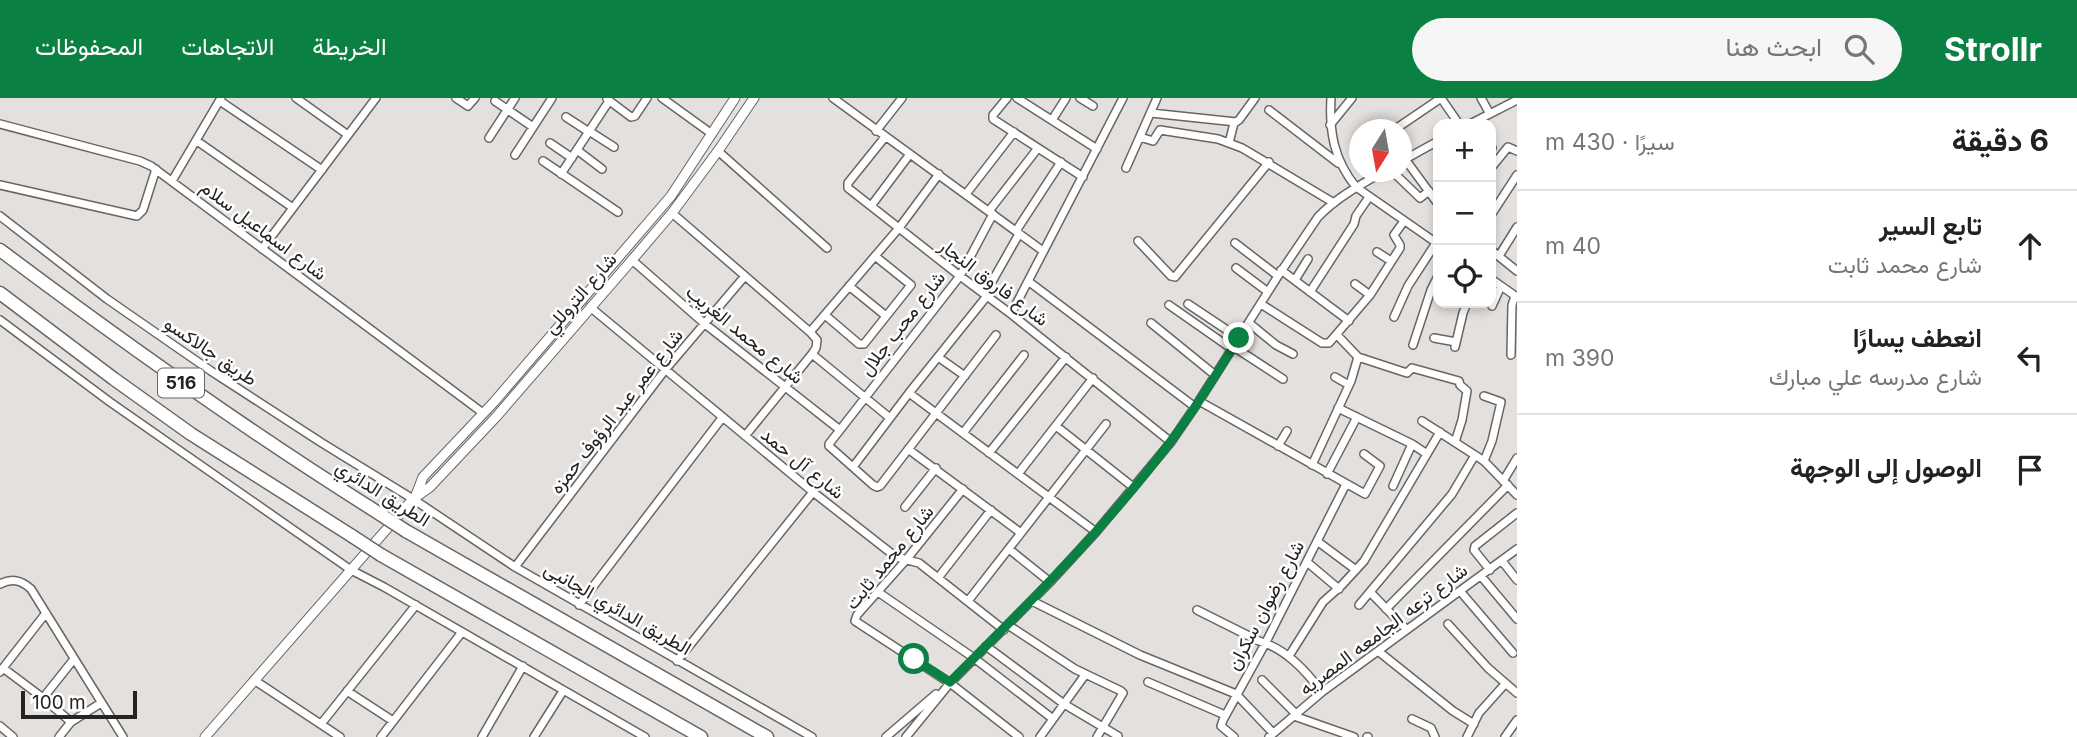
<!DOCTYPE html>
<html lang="ar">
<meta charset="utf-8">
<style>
:root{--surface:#fff;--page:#f6f6f6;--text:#222;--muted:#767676;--line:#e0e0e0;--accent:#0b8043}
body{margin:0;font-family:Inter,Vazirmatn,sans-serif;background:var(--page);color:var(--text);direction:rtl}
.controls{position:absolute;right:21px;top:21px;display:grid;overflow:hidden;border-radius:14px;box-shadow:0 4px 10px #0003}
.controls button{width:63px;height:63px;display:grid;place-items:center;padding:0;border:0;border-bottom:2px solid var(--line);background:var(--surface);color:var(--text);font:35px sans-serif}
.compass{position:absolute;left:1349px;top:21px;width:63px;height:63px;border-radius:50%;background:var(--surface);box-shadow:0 4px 10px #0003;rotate:191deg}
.scale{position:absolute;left:21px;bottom:18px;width:116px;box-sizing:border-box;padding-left:7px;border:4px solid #262423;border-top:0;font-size:19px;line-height:24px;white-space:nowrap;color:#262423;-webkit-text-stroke:5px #fff;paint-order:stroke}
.stop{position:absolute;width:21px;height:21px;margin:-16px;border:5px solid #0b8043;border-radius:50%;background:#fff}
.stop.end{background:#0b8043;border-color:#fff;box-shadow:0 2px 7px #0008}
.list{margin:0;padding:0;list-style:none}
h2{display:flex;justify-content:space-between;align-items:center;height:91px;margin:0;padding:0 28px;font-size:30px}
h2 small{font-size:23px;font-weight:400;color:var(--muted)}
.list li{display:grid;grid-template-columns:46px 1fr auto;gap:21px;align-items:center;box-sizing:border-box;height:112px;padding:0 28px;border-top:2px solid var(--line)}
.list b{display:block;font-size:26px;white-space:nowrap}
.list p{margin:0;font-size:23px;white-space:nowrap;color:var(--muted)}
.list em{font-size:23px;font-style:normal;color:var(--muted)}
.icon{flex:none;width:38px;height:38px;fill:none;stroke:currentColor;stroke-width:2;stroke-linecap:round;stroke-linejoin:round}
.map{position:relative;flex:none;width:1517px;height:639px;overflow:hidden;direction:ltr}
header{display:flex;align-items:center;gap:42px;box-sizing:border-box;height:98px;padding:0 35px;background:var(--accent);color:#fff}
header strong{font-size:33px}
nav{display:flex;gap:38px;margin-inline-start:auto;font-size:24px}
.search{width:490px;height:63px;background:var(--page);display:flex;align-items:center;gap:18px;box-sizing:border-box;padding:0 24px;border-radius:38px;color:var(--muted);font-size:26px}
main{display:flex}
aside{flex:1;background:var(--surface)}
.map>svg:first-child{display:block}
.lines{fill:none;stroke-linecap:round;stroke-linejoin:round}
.minor-casing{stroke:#686562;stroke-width:10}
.tertiary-casing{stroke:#686562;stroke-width:11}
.motorway-casing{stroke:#686562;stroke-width:15}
.minor{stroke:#fff;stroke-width:7}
.tertiary{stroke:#fff;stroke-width:9}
.motorway{stroke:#fff;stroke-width:12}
.motorway-bridge-casing{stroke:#686562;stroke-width:15;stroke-linecap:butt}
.motorway-bridge{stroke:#fff;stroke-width:12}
.route{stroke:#0b8043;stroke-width:9}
.labels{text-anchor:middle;stroke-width:5;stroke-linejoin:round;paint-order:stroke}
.shield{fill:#fff;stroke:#676665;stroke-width:2}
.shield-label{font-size:18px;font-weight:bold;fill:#262423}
.street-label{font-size:19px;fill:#262423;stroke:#fff}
</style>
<header>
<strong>Strollr</strong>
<div class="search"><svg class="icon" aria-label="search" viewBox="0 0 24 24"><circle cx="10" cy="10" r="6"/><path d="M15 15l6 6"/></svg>ابحث هنا</div>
<nav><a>الخريطة</a><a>الاتجاهات</a><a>المحفوظات</a></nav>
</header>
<main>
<aside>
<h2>6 دقيقة<small>سيرًا · 430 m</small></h2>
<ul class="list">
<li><svg class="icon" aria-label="ahead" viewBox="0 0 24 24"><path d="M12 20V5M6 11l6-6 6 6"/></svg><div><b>تابع السير</b><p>شارع محمد ثابت</p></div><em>40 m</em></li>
<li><svg class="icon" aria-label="left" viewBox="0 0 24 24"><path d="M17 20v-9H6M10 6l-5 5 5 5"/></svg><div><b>انعطف يسارًا</b><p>شارع مدرسه علي مبارك</p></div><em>390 m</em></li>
<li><svg class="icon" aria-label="arrive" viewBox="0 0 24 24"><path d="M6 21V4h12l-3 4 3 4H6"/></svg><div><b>الوصول إلى الوجهة</b></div></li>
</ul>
</aside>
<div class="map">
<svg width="1517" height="639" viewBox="0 0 1517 639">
<rect width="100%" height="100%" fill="#e4e0dd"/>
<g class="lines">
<g class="minor-casing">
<path id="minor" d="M296,0l52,37
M456,0l12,8 7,-8
M662,0l50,36
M833,0l210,153
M1007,0l-14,17v4l90,58
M1017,0l80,51
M1080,0l13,8
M1331,0c-2,34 3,62 25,89l82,57
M1441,0l18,26
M1481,0l9,16
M607,1l24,18 4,-1 12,-18
M220,3l102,69
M495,3l38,26
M1269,12l69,53
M1151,15l85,9
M566,19l23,15
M1052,22l14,-22
M0,26l140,37 11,5 332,247
M1470,26l47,-24
M1330,27l22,-27
M1394,32l47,-32
M589,33l25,16
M876,33l26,-33
M885,39l-37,46v5l112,88 51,38 160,128
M1140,39l13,4 7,-11 58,9 24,9 92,55
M489,40l26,-40
M197,43l96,67
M550,45l22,15
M1229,45l5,-20 5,-3 16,-22
M1491,48l1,2
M577,52l25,19
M718,53l109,97
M515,57l37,-57
M1405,61l33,45
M543,63l75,51
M1402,63l36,-20
M1126,70l31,-70
M1491,70l17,-21 9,4
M1393,74l27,26 9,-7
M561,76l48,-73
M172,83l49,-83
M0,87l137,31 6,-6 13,-41
M966,96l48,-62
M871,108l39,-52
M989,113l49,-63
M672,115l138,119 7,8 -1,8 -4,6 -67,82
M993,116l-33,62 -131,168v2l44,39 4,2 3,-1 116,-151
M1491,117l26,-40
M0,118l107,83 104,72 111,72 91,56 102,68 297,170
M1016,133l45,-69
M1138,143l33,35 4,1 94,-115
M1235,145l43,33
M262,151l114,-151
M1491,152l26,21
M1377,154l14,9
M1499,158l18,-29
M632,162l73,64 135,106
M1236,170l32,24
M1281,172l68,51
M1491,181l26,18
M1295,182l13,-21
M1028,183l167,126
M1355,186l15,11
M849,188l37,30
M1310,194l44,-68 2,-8 13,-19
M985,196l34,-60
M1188,206l51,34
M1261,206l61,39h7l41,-48 30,-47v-3l-6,-10 10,-14
M1169,207l63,44
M1492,208l9,-20
M590,209l223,185 83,65 23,6 85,67
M1011,216l112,-216
M825,217l34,29h5l47,-59 -36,-29
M1394,219l14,-31 28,-43
M0,222l110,82 241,168 33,17 261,150
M1151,225l64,52
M1249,225l27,22 17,9
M810,234l89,-104 40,-54
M1337,237l21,22 49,16 5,-5 47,13 1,4 7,6 -5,29 -7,22
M1434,240l22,4
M1413,247l18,-55 7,-14
M1234,249l49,32
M1455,249l8,-34 4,-10
M812,256l78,64
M1511,257l1,-50 3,-9
M938,259l27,19
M1335,279l14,8
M909,295l187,139
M1199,303l166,93 15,-28 -16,-12
M1338,310l74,36 15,10
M1422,323l62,40 33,34
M1056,328l77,61
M963,335l61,-78
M1278,348l9,-15
M908,351l113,84
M989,355l77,-96
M1484,363l8,-20 9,-39 -17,-6
M1312,367l39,-84 7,-24
M853,369l56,-74 78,-97
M1018,376l75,-96
M1327,376l30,-57
M1503,383l14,-23
M1393,388l19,-42
M963,391l-57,71 -49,55 -2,6 95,62 69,54
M905,409l31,-39
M1317,443l39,29
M1009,451l41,33
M1502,463l15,19
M1307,464l32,27
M515,469l150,-197 80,-94
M1490,472l-16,-20 1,-4 42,-33
M1481,478l36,43
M938,480l53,-68
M0,486c12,-6 21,-4 31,5l92,148
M1460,493l53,62
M878,494l96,66 79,61
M1371,495l35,36
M968,503l138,-177
M1032,503l108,54 96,39 37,39
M579,507l143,-187
M1359,507l93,-111 23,-39
M1386,511l122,-124
M1197,512l62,31c27,8 46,29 63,51
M1448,526l40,44 29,25
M1008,527l67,44 46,22 2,2 -26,44
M986,548l78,58 54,32
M1378,553l75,60 21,13
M1289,558l34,-54 19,-17 22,-24 76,-129
M677,563l136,-169
M3,570l43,-55
M0,574l3,-4 40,30 28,24
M254,582l86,57
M1262,582l34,34
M1148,584l77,33
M347,593l46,30
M43,600l31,-39
M1294,618l60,21
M1412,621l19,9 4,9
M321,626l95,-119
M0,628l13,11
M59,639l12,-15 30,-19
M381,639l81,-105
M482,639l41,-71
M534,639l29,-46
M886,639l50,-43
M906,639l44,-54 100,-101 46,-50 75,-90 28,-41 79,-125 40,-59c18,-19 42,-32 65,-45
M1040,639l45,-62
M1234,639l-13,-11 2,-6 43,-78 80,-158
M1269,639l53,-45 195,-143
M1367,639h1
M1467,639l12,-24 26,-29
M1505,639l12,-17"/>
</g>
<g class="tertiary-casing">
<path id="tertiary" d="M416,397l7,-18 71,-75 177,-206 64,-98
M205,639l208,-238 17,-12 66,-70 136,-157 40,-47 46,-62 36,-53"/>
</g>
<g class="motorway-casing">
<path id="motorway" d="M0,152c120,90 242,177 369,257
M0,195l114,86 77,55 161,102
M406,433l361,206
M381,457l320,182"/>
</g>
<use href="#minor" class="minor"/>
<use href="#tertiary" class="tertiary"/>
<use href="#motorway" class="motorway"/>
<g class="motorway-bridge-casing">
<path id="motorway-bridge" d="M369,409l37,24
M352,438l29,19"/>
</g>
<use href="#motorway-bridge" class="motorway-bridge"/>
</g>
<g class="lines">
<path class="route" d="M914,561l36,23c77,-77 155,-153 221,-241 25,-33 46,-68 68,-103"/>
</g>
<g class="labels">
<rect class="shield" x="158" y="270.5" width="46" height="29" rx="5"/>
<g class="shield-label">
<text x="181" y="291">516</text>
</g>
<g class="street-label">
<text transform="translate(264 132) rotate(37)" y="7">شارع اسماعيل سلام</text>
<text transform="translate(994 184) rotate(37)" y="7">شارع فاروق النجار</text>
<text transform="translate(580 195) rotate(-49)" y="7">شارع التروللي</text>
<text transform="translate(902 225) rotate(-52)" y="7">شارع محب جلال</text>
<text transform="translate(745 236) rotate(39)" y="7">شارع محمد الغريب</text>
<text transform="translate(211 253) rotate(34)" y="7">طريق جالاكسو</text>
<text transform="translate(616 313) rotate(-52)" y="7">شارع عمر عبد الرؤوف حمزه</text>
<text transform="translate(803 365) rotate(39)" y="7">شارع آل حمد</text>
<text transform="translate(383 395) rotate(32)" y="7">الطريق الدائري</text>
<text transform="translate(889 459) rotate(-51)" y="7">شارع محمد ثابت</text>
<text transform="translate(1265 507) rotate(-62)" y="7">شارع رضوان سكران</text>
<text transform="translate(618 510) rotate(30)" y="7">الطريق الدائري الجانبى</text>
<text transform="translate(1383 531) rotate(-37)" y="7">شارع ترعه الجامعه المصريه</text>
</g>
</g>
</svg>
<div class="controls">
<button>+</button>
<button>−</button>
<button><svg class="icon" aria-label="locate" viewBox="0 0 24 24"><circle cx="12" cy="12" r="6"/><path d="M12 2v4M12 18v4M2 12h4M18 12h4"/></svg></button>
</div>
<svg class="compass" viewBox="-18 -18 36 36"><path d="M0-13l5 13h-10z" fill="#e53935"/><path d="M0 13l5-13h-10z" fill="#767676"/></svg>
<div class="scale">100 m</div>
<div class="stop" style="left:914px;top:561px"></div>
<div class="stop end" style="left:1239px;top:240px"></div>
</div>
</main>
